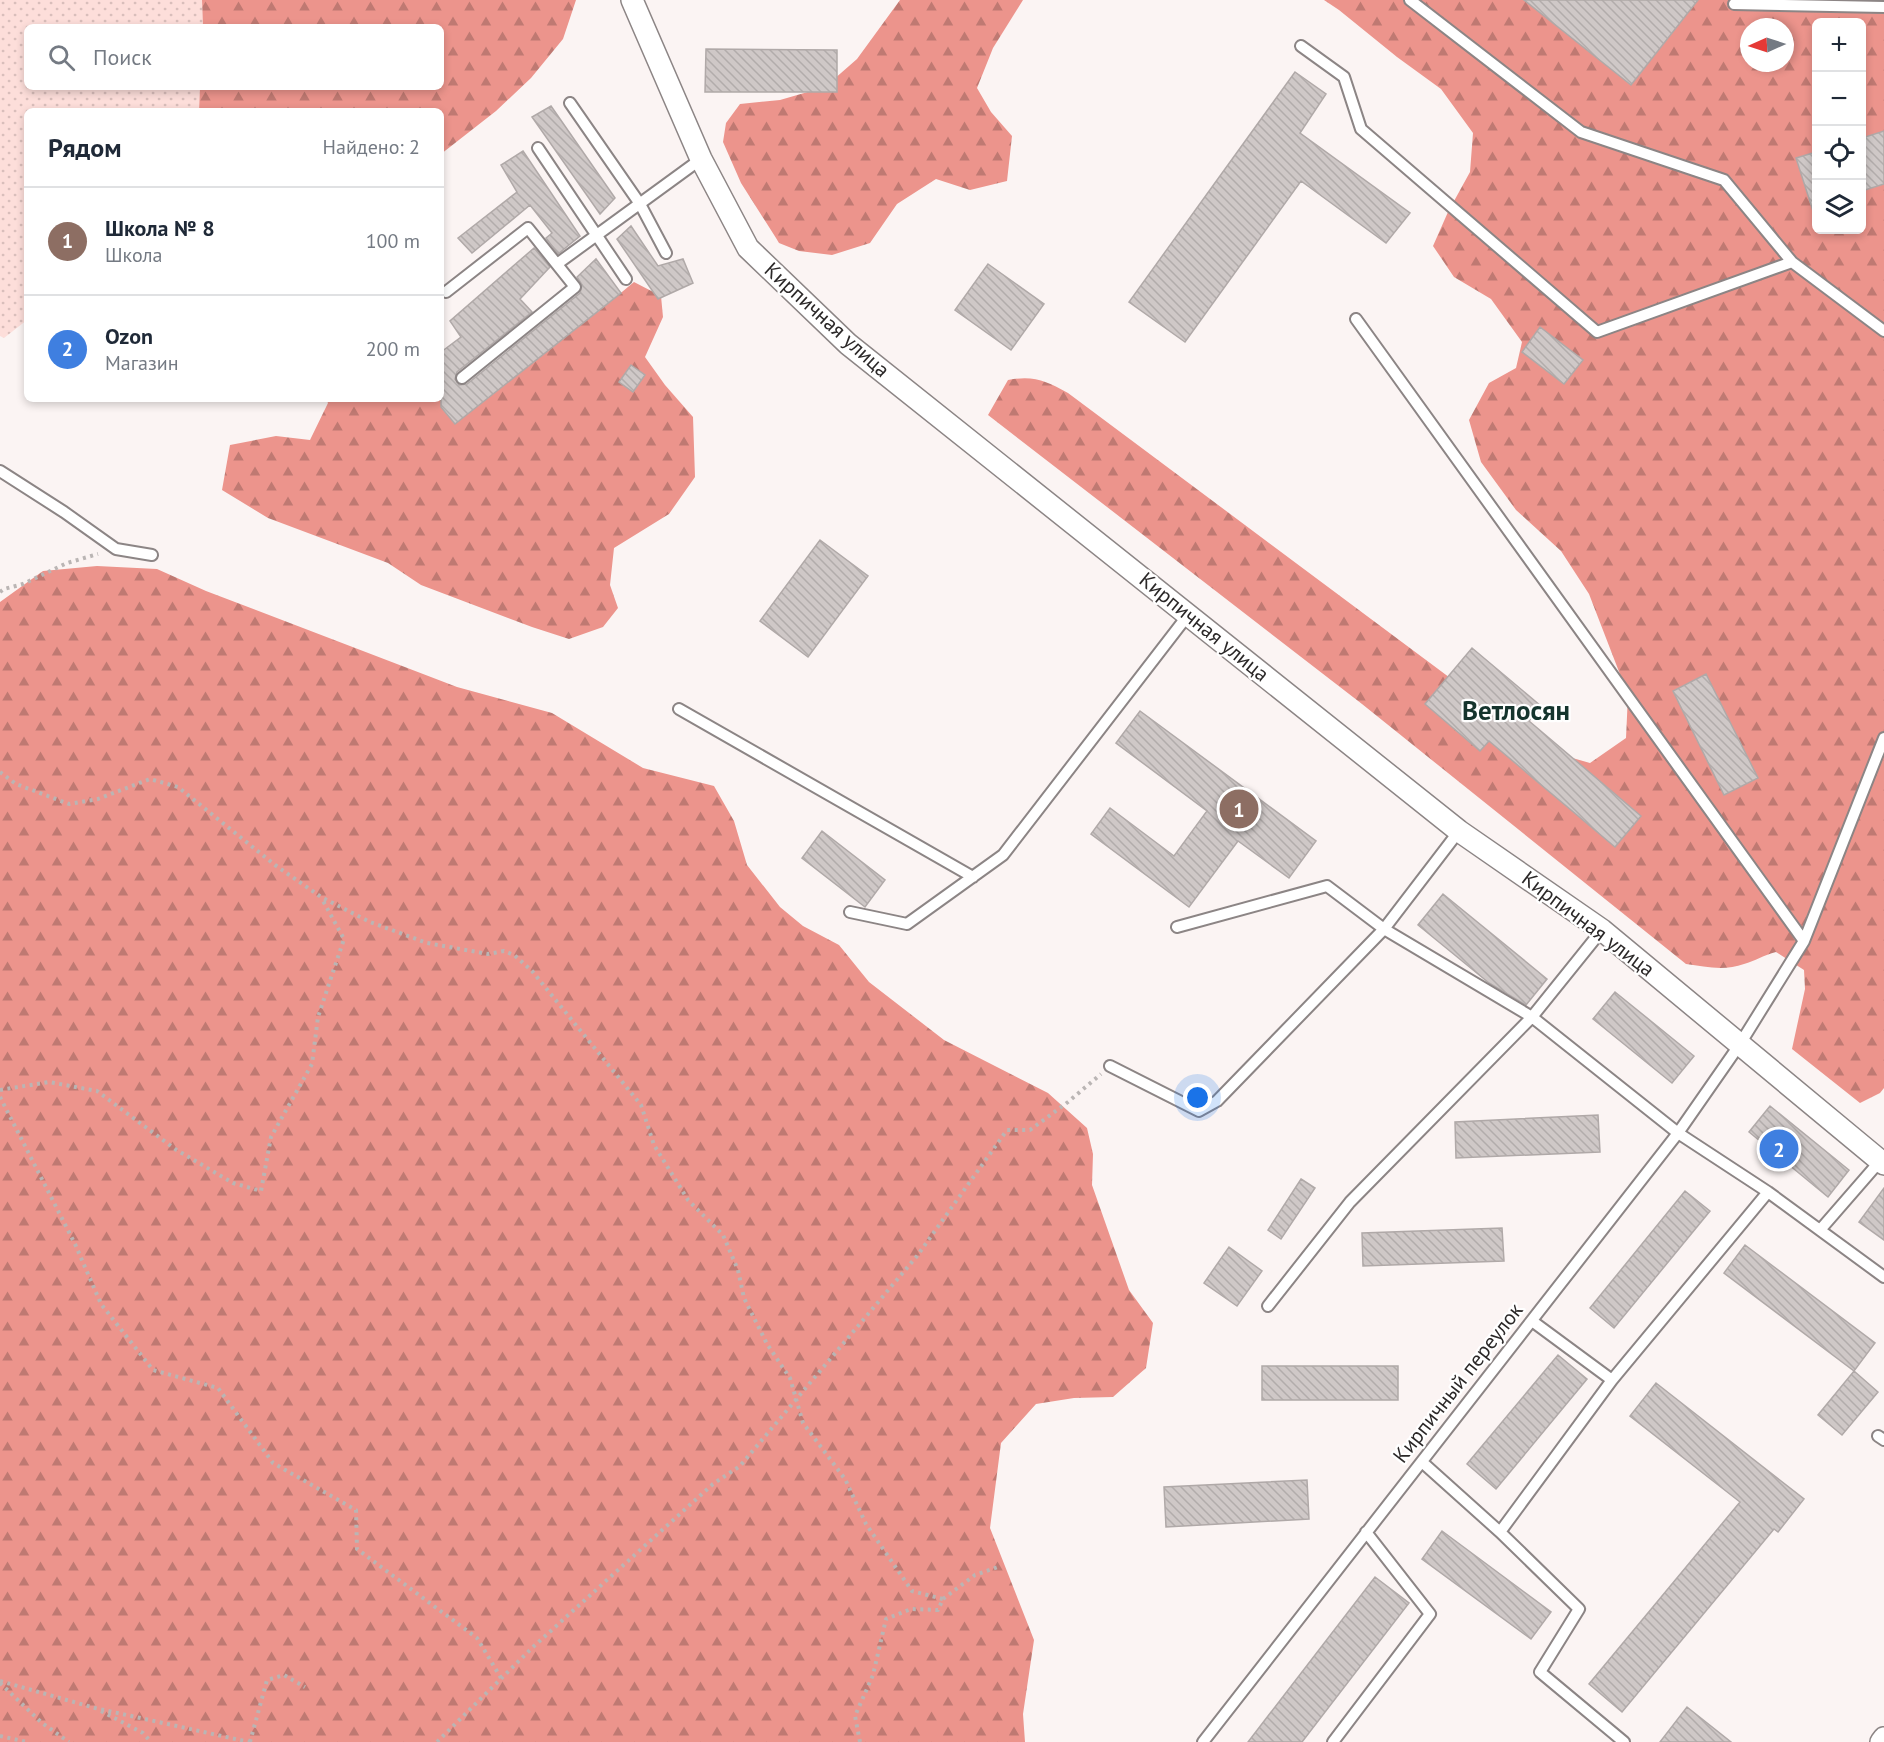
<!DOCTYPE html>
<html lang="ru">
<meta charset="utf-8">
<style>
:root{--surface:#fff;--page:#f6f6f7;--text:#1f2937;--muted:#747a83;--line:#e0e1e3;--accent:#246858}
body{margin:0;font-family:"PT Sans",sans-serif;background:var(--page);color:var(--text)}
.controls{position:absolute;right:18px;top:18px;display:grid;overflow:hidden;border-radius:9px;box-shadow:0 3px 9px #0003}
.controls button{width:54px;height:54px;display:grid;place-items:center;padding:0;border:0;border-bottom:2px solid var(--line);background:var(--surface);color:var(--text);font:30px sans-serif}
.compass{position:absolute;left:1740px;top:18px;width:54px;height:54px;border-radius:50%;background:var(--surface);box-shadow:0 3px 9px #0003;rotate:267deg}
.you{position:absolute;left:1198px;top:1098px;width:21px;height:21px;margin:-15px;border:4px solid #fff;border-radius:50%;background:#1a73e8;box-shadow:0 0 0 9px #1a73e833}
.badge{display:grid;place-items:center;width:39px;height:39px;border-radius:50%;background:var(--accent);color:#fff;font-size:20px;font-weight:700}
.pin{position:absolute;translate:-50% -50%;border:3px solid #fff;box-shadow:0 2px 6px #0006}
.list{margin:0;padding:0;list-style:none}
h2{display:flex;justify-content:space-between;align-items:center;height:78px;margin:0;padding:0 24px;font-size:26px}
h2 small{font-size:20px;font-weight:400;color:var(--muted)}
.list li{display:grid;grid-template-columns:39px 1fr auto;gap:18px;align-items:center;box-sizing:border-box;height:108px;padding:0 24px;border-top:2px solid var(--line)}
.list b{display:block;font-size:22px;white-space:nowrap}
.list p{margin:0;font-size:20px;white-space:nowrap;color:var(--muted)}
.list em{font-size:20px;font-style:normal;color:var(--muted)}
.icon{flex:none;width:33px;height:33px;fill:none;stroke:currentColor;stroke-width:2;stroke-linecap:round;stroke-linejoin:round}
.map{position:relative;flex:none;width:1884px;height:1742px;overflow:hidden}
.search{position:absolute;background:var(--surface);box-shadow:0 3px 9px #0003;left:24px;top:24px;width:420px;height:66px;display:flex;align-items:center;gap:15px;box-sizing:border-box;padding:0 21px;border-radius:9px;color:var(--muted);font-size:22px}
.panel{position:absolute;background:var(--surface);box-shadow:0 3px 9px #0003;left:24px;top:108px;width:420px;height:294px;border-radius:9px}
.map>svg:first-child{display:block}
.grass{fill:url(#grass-dots)}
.forest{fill:url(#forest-firs);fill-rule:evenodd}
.building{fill:url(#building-back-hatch);stroke:#b0a9a8;stroke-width:1.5}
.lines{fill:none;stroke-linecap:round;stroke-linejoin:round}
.service-casing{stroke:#8c8585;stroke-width:14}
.minor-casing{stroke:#8c8585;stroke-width:24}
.path{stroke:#bab5b4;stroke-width:4;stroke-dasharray:3 4.5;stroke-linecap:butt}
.service{stroke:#fff;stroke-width:10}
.minor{stroke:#fff;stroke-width:21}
.labels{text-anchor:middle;stroke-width:4.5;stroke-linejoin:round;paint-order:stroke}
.street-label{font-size:21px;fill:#2b2828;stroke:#fff}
.district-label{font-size:27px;font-weight:bold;fill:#15342d;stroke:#fff}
</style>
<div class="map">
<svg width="1884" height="1742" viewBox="0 0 1884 1742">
<defs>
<pattern id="grass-dots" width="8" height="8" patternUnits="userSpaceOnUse" patternTransform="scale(1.5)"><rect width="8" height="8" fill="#fddeda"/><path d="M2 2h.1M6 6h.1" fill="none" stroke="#d9bebb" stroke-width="1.8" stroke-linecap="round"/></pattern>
<pattern id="forest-firs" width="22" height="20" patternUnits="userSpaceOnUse" patternTransform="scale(1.5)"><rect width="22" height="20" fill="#ec948c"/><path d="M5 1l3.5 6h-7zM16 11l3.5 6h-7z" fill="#bf7972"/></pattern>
<pattern id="building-back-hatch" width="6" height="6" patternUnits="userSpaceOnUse" patternTransform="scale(1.5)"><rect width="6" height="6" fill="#cfc8c7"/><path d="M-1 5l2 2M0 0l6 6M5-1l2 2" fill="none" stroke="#b2acab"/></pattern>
</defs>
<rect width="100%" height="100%" fill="#fbf4f3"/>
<path class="grass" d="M0,0h202l1,27h-176v60h173l-1,24h-172v209l-23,18 -4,-2z"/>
<path class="forest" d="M202,0h374l-13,39 -32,39 -35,33 -55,43v-43h-242l1,-24h241v-60h-238z
M900,0h123l-30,48 -16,40 14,24 21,24 -5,45 -37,9 -34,-11 -39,25 -27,39 -38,12 -33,-4 -20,-8 -3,-5 -35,-55 -18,-41 3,-19 14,-19 40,-4 45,-13 32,-28z
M1324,0h560v1088l-4,5 -20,10 -68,-54 13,-60 -1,-19 -28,-18c-12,3 -21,9 -32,12 -19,7 -38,3 -58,0l-324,-260 -374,-289 20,-35c26,-5 38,1 60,13l480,358 42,12 36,-25 2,-43 -39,-101 -28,-43 -45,-41 -35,-48 -12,-42 20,-37 27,-15 6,-26 -31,-43 -37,-22 -21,-31 15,-34 22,-40 3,-39 -32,-44 -44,-32 -58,-47zM1816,22h46v208h-46zM1749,27h36v36h-36z
M634,282l27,14 2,21 -18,40 20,28 28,32 2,60 -26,37 -55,34 -4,37 8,23 -15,19 -34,12 -37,-12 -111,-42 -33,-22 -120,-45 -46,-28 8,-45 46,-9 34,4 18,-37 -2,-4h115l28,-2 130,-86z
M97,566l60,3 49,22 251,96 95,26 91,55 71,18 20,35 13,44 33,42 23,19 36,19 30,37 75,58 104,53 39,35 6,26 -1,31 37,105 24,33 -7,45 -33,29 -39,1 -38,6 -35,39 -11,85 44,112 -11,74 2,28h-1025v-1140l43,-31z"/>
<path class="building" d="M1524,0h174l-67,85z
M706,49l131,1v42h-132z
M1295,72l31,22 -26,39 110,80 -24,30 -85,-62 -116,161 -56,-40z
M551,106l64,92 -15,16 -68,-97z
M1884,131v53l-22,7v-53z
M523,151l57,85 -22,18 -12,-16 6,-5 -22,-28 -58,48 -14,-15 59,-46 -16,-27z
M1816,152v59h-3l-17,-53z
M631,226l27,40 25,-7 10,24 -35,16 -41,-60z
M534,248l16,19 -30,32 12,13 -75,60 -2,7 4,6 8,-1 113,-91 2,-8 -5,-8 19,-18 25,34 -166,131 -14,-17v-55l20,-15 -11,-16z
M988,264l56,40 -33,46 -56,-40z
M1540,327l43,33 -19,24 -42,-32z
M631,365l14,10 -12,17 -14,-10z
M820,540l48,36 -60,81 -48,-36z
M1472,648l69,58 -12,15 112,95 -26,31 -126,-106 -9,10 -55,-47z
M1706,674l52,104 -34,17 -51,-104z
M1140,711l176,130 -27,37 -51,-37 -49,66 -98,-73 19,-26 64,48 33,-45 -91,-68z
M822,831l63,49 -20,27 -63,-49z
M1443,894l104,85 -21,26 -37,-22 -71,-58z
M1615,992l79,64 -22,27 -79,-64z
M1770,1106l79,64 -21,27 -79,-65z
M1598,1115l2,37 -144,6 -1,-36z
M1301,1179l14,9 -34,51 -13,-9z
M1884,1188v52l-25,-18z
M1685,1191l25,20 -96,117 -24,-20z
M1502,1228l2,33 -141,5 -1,-33z
M1745,1245l130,98 -21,28 -130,-98z
M1229,1247l33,24 -25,35 -33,-23z
M1558,1355l29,24 -91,110 -29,-25z
M1262,1366h136v34h-136z
M1854,1371l24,21 -36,43 -24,-20z
M1656,1383l148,116 -26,33 -4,-3 -152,183 -33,-28 151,-182 -110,-86z
M1307,1480l2,39 -143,8 -2,-40z
M1442,1531l109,81 -20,27 -109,-80z
M1375,1577l34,26 -107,139h-54z
M1687,1707l44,35h-71z"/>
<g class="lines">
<g class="service-casing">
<path id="service" d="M1410,0l171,132 143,48 68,82 92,69
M1734,4l150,3
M1301,46l43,31 17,52 236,203 195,-70
M570,103l70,101 26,49
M538,148l88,131
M557,264l144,-105
M446,292l82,-64 47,59 -113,91
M0,471l64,41 52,37 36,6
M679,709l294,168
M850,912l57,12 96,-69 185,-240
M1177,927l150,-41 57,43 148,88 146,116 90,59 116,85
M1804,941l80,-203
M1110,1066l89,45 18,-10 167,-172 75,-98
M1820,1230l60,-69
M1268,1306l82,-104 182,-185 70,-87
M1532,1321l80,59
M1878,1436l6,4
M1422,1462l78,70 79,77 -39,63 84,70
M1500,1532l112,-152 156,-188
M1203,1742l475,-609 62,-89 64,-103 -448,-622
M1333,1742l97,-128 -64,-82"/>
</g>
<g class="minor-casing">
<path id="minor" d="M632,0l69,159 47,89 100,96 611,487 143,99 282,234
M1881,1742l3,-4"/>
</g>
<path class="path" d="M0,592l4,-3 19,-5 44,-21 31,-9
M0,772l16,12 53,20 29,-5 52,-20 28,8 97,78 46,32 49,25 57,21 61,11 16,-3 10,4 18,16 109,134 13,40 34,55 35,35 15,35 6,28 23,46 23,34 13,45 42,56 21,45 46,67 31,8 -5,11 -27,-1 -25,10 -13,56 -18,41 5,26
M0,1090l49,-8 48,9 78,58 58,34 28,8 10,-54 41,-73 6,-47 26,-78 -22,-40
M0,1097l75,147 26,60 52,66 65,18 55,75 83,47 1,39 120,89 24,40
M943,1599l32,-24 26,-9
M0,1681l95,27 154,34
M0,1683l42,40 27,19
M101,1711l42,22 8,9
M0,1736l27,6
M250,1742l17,-62 17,-5 21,12
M437,1742l96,-95 180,-163 27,-18 177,-210 90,-126h23l38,-28 33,-28"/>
<use href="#service" class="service"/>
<use href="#minor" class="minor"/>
</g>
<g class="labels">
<g class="street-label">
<text transform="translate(827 320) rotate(42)" y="7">Кирпичная улица</text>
<text transform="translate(1204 627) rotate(39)" y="7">Кирпичная улица</text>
<text transform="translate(1588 924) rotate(37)" y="7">Кирпичная улица</text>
<text transform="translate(1458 1383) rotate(-52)" y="7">Кирпичный переулок</text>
</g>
<g class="district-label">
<text x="1516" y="720">Ветлосян</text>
</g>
</g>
</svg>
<div class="controls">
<button>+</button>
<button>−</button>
<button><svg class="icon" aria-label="locate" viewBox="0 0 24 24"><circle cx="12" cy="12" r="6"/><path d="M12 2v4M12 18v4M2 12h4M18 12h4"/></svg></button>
<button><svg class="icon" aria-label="layers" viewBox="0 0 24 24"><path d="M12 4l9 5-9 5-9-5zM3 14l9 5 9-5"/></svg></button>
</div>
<svg class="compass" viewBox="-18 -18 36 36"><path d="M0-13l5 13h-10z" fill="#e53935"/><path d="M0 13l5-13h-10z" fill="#747a83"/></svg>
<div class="you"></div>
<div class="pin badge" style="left:1239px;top:809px;background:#8d6e63">1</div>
<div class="pin badge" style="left:1779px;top:1149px;background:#3f7fe0">2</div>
<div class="search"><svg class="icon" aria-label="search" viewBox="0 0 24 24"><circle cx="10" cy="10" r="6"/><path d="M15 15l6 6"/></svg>Поиск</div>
<section class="panel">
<h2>Рядом<small>Найдено: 2</small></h2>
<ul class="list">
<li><span class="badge" style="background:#8d6e63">1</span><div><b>Школа № 8</b><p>Школа</p></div><em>100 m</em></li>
<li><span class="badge" style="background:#3f7fe0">2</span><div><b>Ozon</b><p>Магазин</p></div><em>200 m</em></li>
</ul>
</section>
</div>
